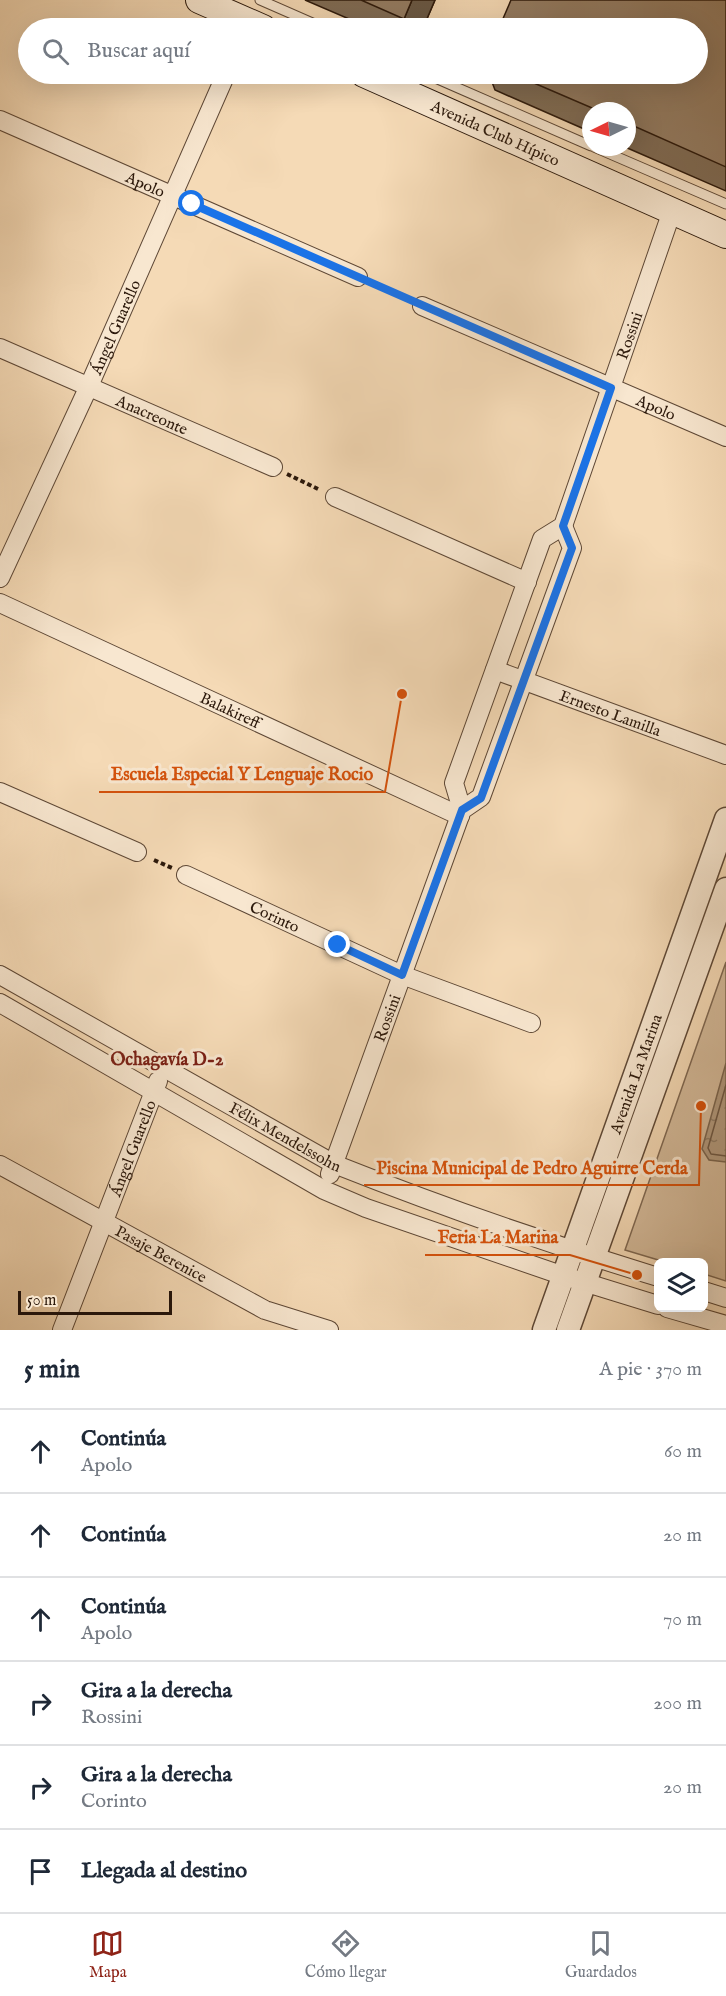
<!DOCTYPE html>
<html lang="es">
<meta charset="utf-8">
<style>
:root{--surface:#fff;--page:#f2f2f3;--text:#1f2937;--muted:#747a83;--line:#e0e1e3;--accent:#8f2418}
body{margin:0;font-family:"IM FELL English",serif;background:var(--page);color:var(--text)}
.controls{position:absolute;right:18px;bottom:18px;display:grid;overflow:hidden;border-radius:9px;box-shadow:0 6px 24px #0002}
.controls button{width:54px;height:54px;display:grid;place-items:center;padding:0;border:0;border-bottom:2px solid var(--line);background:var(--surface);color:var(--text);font:30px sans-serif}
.compass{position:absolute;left:582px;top:102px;width:54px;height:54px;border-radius:50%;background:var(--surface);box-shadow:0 6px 24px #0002;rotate:265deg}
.scale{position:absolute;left:18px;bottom:15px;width:154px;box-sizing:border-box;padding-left:6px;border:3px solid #2b180b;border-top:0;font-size:16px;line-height:21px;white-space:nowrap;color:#2b180b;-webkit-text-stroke:4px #f8e7d0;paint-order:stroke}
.stop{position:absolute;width:18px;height:18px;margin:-14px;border:4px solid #1a73e8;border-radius:50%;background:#fff}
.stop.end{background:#1a73e8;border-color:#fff;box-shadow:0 2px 6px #0008}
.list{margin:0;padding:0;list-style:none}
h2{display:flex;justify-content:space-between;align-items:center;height:78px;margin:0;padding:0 24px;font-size:26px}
h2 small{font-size:20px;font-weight:400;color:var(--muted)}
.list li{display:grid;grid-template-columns:39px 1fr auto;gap:18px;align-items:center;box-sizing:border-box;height:84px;padding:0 24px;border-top:2px solid var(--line)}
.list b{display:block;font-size:22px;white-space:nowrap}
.list p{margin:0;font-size:20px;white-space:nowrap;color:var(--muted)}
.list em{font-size:20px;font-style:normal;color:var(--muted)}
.icon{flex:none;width:33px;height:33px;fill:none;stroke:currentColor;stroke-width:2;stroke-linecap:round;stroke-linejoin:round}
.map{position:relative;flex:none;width:726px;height:1330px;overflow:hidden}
.search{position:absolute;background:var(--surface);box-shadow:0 6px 24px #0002;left:18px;right:18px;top:18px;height:66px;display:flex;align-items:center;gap:15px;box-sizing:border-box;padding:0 21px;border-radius:33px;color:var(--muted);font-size:22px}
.sheet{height:582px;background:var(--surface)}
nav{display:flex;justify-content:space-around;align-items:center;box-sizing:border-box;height:84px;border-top:2px solid var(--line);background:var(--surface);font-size:16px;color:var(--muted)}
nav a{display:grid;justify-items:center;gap:3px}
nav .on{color:var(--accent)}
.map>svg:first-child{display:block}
.grass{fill:#d3b999;stroke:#7f6852;stroke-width:1.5}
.water{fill:url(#water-ripples);stroke:#7b654f;stroke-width:1.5}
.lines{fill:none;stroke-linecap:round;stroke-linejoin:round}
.shore{stroke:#6e5844;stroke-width:1.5}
.service-casing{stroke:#5e4836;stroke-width:11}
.minor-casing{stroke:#5e4836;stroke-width:20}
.tertiary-casing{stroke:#5e4836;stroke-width:25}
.secondary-casing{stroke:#2b180b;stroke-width:28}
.path{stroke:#2b180b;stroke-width:4;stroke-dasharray:4.5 3;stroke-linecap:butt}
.service{stroke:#f8e7d0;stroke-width:9}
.minor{stroke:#f8e7d0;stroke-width:18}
.tertiary{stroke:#f8e7d0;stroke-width:22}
.secondary{stroke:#f8e7d0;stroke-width:26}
.wall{fill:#7f6c56;stroke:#2b180b;stroke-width:1.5}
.shaded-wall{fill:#685846;stroke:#2b180b;stroke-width:1.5}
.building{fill:#947d64;stroke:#2b180b;stroke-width:1.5}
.route{stroke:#1a73e8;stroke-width:8}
.labels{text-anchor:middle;stroke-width:6;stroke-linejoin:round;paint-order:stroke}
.street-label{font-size:16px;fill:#2b180b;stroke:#f8e7d0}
.neighbourhood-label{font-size:18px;font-weight:bold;fill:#7a1f14;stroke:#f8e7d0}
.leader{fill:none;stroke:#d5520c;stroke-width:2}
.callout-dot{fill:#d5520c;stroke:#f8e7d0;stroke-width:2}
.callout-label{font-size:18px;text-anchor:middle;font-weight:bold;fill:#d5520c;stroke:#f8e7d0;stroke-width:6;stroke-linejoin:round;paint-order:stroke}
</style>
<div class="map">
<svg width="726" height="1330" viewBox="0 0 726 1330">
<defs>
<pattern id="water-ripples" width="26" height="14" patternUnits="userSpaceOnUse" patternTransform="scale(1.5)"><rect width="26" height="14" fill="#b0987c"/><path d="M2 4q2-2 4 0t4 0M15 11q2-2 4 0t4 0" fill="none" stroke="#8f7b64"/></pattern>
</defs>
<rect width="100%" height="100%" fill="#f5dab6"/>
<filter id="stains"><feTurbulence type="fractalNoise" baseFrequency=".00333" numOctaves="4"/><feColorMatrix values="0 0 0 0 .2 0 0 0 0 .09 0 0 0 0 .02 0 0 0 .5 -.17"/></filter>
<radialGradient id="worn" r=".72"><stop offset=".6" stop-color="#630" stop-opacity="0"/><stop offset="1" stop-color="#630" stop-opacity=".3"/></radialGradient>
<path class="grass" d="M726,962v319l-22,-7v-12h-39l-40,-12z"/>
<path class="water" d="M726,1063v99l-17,-2 -7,-11z"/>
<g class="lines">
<path class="shore" d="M726,1085l-18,63 3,6 15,2"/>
<g class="service-casing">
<path id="service" d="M260,0l64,28
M426,74l165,72
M594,147l132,57"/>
</g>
<g class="minor-casing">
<g id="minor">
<path id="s1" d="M0,120l358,157"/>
<path id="s2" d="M422,306l304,131"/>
<path id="s3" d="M0,348l273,119"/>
<path d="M335,497l192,85"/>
<path id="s4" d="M0,578l89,-192 137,-312"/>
<path id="s5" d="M0,603l460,213"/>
<path id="s6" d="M495,670l231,85"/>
<path d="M0,792l137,60"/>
<path id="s7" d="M462,810l-8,-27 88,-244 21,-13 109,-315"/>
<path id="s8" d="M186,875l216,100 129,48"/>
<path id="s9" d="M0,975l334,189c106,42 215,80 324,113"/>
<path d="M0,1003l324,187 42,18 198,68 94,29"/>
<path id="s10" d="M0,1165l265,145 64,20"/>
<path id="s11" d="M330,1174l132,-364 19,-13 91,-249 -9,-22"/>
<path d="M704,1291l22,7"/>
<path d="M667,1308l59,17"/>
<path id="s12" d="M62,1330l96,-249"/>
</g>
</g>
<g class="tertiary-casing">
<g id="tertiary">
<path id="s13" d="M544,1330l182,-511"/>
<path d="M568,1330l158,-441"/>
</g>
</g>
<g class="secondary-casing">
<g id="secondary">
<path d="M199,0l64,28"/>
<path id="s14" d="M364,74l362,161"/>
</g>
</g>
<path class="path" d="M374,284l31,14
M287,474l31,15
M154,860l18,8"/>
<use href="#service" class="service"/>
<use href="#minor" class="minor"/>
<use href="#tertiary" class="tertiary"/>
<use href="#secondary" class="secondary"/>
</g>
<path class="wall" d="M305,0h130l-12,28h-53z
M726,0v191l-101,-44h2v-36h-36v21l-96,-42 -6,-16h209z"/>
<path class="shaded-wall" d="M412,0h23l-12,28h-15l-4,-9z"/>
<path class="building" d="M361,0h51l-8,19z
M511,0h215v167l-99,-44v-12h-28l-86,-37h185v-46h-199z"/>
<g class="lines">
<path class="route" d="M192,204l419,184 -48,138 9,22 -91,250 -19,12 -60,165 -64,-30"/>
</g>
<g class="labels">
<g class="street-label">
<text dy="6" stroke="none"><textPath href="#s14" startOffset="144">Avenida Club Hípico</textPath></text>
<text dy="6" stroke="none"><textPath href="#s1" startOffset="159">Apolo</textPath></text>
<text dy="6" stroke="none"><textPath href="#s4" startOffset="276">Ángel Guarello</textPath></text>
<text dy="6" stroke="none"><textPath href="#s7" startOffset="514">Rossini</textPath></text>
<text dy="6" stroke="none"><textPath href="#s2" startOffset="255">Apolo</textPath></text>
<text dy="6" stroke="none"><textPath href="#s3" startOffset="166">Anacreonte</textPath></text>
<text dy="6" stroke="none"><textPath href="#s5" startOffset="254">Balakireff</textPath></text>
<text dy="6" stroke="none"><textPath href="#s6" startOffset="123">Ernesto Lamilla</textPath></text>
<text dy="6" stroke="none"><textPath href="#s8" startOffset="98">Corinto</textPath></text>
<text dy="6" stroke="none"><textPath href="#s11" startOffset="166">Rossini</textPath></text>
<text dy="6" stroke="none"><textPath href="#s13" startOffset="272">Avenida La Marina</textPath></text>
<text dy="6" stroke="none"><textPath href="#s9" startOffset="328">Félix Mendelssohn</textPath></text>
<text dy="6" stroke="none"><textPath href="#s12" startOffset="195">Ángel Guarello</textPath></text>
<text dy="6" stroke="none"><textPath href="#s10" startOffset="184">Pasaje Berenice</textPath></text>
</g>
<g class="neighbourhood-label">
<text x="167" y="1065">Ochagavía D-2</text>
</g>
</g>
<path class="leader" d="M402 694L385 792H99M701 1106L699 1185H364M637 1275L570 1255H425"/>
<g class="callout-dot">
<circle cx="402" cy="694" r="6"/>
<circle cx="701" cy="1106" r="6"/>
<circle cx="637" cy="1275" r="6"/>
</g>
<g class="callout-label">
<text x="242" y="780">Escuela Especial Y Lenguaje Rocio</text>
<text x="532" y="1174">Piscina Municipal de Pedro Aguirre Cerda</text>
<text x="498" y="1243">Feria La Marina</text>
</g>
<rect width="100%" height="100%" filter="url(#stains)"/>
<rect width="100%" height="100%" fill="url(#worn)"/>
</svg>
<div class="controls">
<button><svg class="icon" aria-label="layers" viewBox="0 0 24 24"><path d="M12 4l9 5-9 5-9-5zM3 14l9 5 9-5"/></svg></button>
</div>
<svg class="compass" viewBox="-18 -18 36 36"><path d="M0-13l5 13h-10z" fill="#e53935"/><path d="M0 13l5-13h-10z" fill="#747a83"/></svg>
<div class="scale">50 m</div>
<div class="stop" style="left:192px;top:204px"></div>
<div class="stop end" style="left:338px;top:945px"></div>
<div class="search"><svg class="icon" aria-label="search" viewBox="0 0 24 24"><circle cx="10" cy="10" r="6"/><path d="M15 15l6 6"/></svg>Buscar aquí</div>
</div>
<section class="sheet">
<h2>5 min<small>A pie · 370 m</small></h2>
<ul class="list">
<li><svg class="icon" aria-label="ahead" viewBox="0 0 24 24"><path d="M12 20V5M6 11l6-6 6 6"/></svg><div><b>Continúa</b><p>Apolo</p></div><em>60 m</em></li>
<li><svg class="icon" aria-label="ahead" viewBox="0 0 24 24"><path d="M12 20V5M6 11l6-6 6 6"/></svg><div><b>Continúa</b></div><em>20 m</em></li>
<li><svg class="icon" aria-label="ahead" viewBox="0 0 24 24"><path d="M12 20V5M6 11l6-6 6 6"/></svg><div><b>Continúa</b><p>Apolo</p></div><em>70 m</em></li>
<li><svg class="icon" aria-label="right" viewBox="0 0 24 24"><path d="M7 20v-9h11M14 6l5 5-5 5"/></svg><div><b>Gira a la derecha</b><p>Rossini</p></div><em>200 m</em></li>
<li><svg class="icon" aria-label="right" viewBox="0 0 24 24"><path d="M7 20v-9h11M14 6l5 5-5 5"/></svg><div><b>Gira a la derecha</b><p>Corinto</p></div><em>20 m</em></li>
<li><svg class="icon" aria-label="arrive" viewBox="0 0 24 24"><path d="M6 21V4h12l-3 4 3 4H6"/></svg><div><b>Llegada al destino</b></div></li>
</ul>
</section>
<nav>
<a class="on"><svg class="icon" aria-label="map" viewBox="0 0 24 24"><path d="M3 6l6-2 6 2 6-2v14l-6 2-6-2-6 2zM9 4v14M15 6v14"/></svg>Mapa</a>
<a><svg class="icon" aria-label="directions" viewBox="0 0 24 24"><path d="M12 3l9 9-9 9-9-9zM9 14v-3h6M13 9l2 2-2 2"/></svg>Cómo llegar</a>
<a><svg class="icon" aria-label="saved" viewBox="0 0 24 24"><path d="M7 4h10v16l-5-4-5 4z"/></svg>Guardados</a>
</nav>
